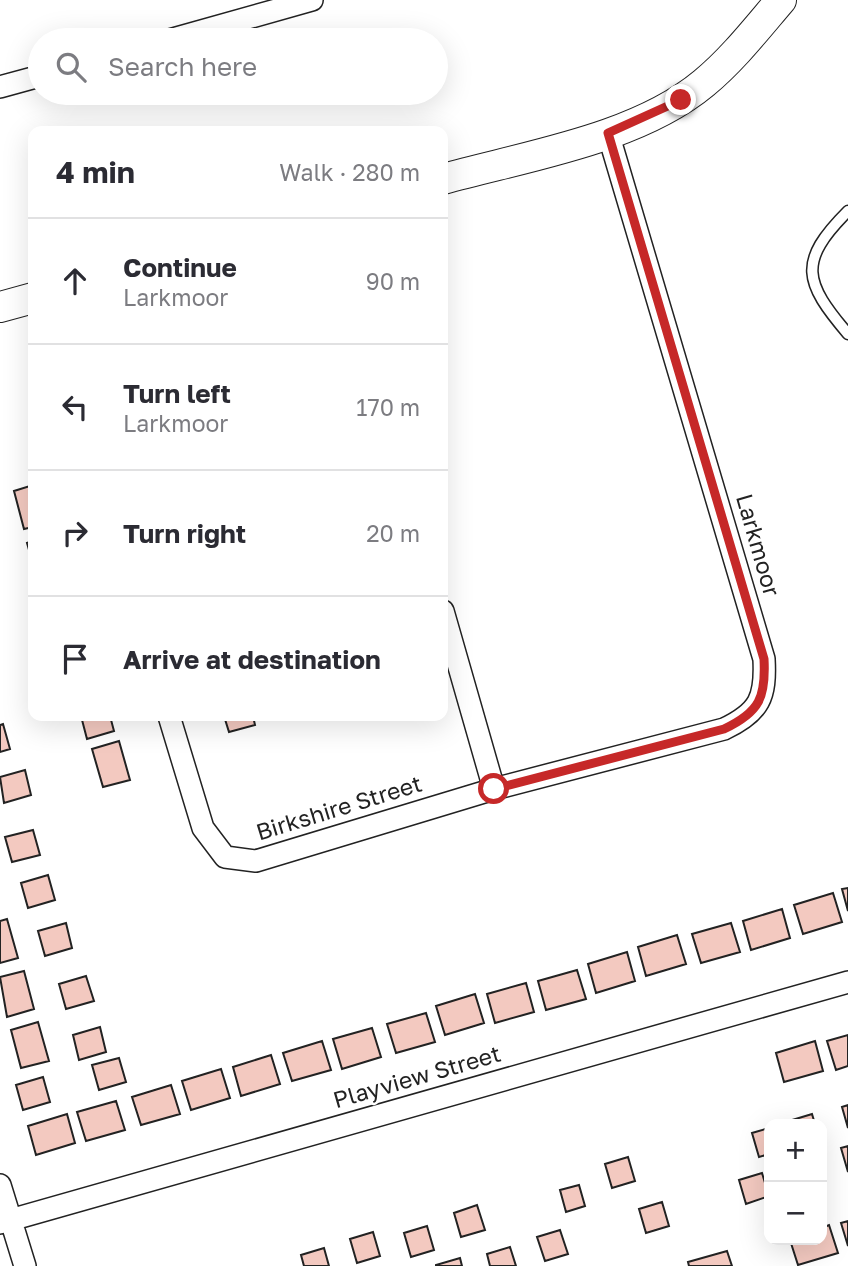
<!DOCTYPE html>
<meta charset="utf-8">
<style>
:root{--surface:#fff;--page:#f7f7f7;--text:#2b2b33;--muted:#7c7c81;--line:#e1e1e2}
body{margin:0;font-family:"Golos Text",sans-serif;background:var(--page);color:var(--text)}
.controls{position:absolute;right:21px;bottom:21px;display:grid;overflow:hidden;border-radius:14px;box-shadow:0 7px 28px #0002}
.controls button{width:63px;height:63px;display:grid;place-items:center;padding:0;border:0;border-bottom:2px solid var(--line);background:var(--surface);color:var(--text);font:35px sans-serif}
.stop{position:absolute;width:21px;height:21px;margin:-16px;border:5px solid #c62828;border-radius:50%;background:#fff}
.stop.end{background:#c62828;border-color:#fff;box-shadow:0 2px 7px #0008}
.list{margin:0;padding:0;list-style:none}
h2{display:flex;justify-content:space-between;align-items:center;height:91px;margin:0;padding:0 28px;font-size:30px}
h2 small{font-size:23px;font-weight:400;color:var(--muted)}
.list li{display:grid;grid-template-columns:46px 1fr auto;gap:21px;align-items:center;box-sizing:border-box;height:126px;padding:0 28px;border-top:2px solid var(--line)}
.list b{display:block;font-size:26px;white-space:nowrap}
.list p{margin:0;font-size:23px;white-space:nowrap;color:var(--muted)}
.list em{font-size:23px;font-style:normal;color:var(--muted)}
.icon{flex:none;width:38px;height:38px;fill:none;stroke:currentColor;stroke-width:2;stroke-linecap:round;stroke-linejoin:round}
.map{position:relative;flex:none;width:848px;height:1266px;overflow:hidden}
.search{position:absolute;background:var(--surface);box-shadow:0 7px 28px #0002;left:28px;top:28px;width:420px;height:77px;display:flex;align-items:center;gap:18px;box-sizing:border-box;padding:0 24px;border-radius:38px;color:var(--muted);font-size:26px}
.panel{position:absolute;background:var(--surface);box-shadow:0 7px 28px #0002;left:28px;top:126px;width:420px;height:595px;border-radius:14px}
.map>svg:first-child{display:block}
.building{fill:#f3c9c0;stroke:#222;stroke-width:2}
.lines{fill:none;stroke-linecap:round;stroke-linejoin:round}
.lane-casing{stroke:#222;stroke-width:13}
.street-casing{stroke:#222;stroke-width:24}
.secondary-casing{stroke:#222;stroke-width:32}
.lane{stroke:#fff;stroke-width:10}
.street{stroke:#fff;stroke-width:21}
.secondary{stroke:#fff;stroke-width:30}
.route{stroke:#c62828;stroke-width:9}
.labels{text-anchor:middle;stroke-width:5;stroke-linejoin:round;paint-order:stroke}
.street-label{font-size:23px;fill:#222;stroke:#fff}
</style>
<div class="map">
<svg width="848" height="1266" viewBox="0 0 848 1266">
<rect width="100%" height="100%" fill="#fff"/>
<path class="building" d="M33,485v42l-9,2 -10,-38z
M33,541v23l-6,-21z
M81,716h29l4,15 -27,8z
M224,716h29l2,9 -26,7z
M3,724l7,25 -10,3v-27z
M119,741l11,39 -27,7 -11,-38z
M25,770l6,25 -27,8 -4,-26z
M33,830l7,25 -28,7 -7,-25z
M48,875l7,25 -27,8 -7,-25z
M848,888v23l-6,-22z
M833,893l9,29 -39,12 -9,-29z
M782,909l8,29 -39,12 -8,-29z
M7,919l11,39 -18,5v-42z
M66,923l6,25 -27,8 -7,-25z
M731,923l9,29 -39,11 -9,-29z
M677,935l9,29 -40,12 -8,-29z
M627,952l8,29 -39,12 -8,-29z
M577,970l9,29 -40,11 -8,-29z
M24,971l10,38 -27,8 -7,-40z
M86,976l8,25 -28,8 -7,-25z
M526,983l8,29 -39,11 -8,-29z
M475,994l9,29 -39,12 -9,-29z
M426,1013l9,29 -39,11 -9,-29z
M38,1022l11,39 -28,7 -10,-38z
M100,1027l6,25 -27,8 -6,-25z
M372,1028l9,29 -39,12 -9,-30z
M848,1035v31l-12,4 -9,-29z
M322,1041l9,29 -39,11 -9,-28z
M815,1041l8,30 -39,11 -8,-29z
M271,1055l9,29 -39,12 -8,-29z
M119,1058l7,24 -27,8 -7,-25z
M221,1069l9,29 -39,12 -9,-29z
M43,1077l7,25 -27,8 -7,-25z
M171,1085l9,29 -39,11 -9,-28z
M116,1101l9,29 -39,11 -9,-29z
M848,1105v23l-6,-21z
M67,1114l8,29 -39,12 -8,-29z
M812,1114l3,10h-25l-1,-3z
M769,1128v26l-10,3 -7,-24z
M848,1146v26l-7,-24z
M628,1157l7,24 -23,7 -7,-24z
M762,1173l7,23 -23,8 -7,-24z
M579,1185l6,21 -19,6 -6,-22z
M662,1202l7,24 -23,7 -7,-24z
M477,1205l8,25 -24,7 -7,-24z
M848,1221v25l-7,-23z
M829,1225l9,28 -40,12 -8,-25h32v-12z
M427,1226l7,24 -23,7 -7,-24z
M560,1230l8,24 -23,7 -8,-24z
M373,1232l7,24 -23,7 -7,-24z
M510,1247l6,19h-26l-3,-12z
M324,1248l5,18h-25l-3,-11z
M727,1251l5,15h-43l-1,-4z
M460,1258l2,8h-26v-1z"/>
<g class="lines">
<g class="lane-casing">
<path id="lane" d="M848,211c-51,51 -44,71 0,123"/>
</g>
<g class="street-casing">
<path id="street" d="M169,40l143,-40
M0,87l40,-11
M443,611l51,178
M169,716l34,112 22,29 31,4 238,-72 230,-60c36,-17 42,-32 40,-70l-156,-526
M0,1185l25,81
M0,1223l848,-241"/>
</g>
<g class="secondary-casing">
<path id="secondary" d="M443,179c83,-23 194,-40 261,-96 29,-24 53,-55 77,-83
M0,307l33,-9"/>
</g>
<use href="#lane" class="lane"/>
<use href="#street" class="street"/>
<use href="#secondary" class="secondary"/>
</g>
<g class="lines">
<path class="route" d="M494,789l230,-60c36,-17 42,-32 40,-70l-156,-526 73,-33"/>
</g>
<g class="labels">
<g class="street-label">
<text transform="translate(758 545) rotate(74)" y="8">Larkmoor</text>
<text transform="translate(339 808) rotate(-17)" y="8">Birkshire Street</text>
<text transform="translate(417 1077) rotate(-16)" y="8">Playview Street</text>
</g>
</g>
</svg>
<div class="controls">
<button>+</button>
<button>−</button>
</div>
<div class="stop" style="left:494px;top:789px"></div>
<div class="stop end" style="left:681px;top:100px"></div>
<div class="search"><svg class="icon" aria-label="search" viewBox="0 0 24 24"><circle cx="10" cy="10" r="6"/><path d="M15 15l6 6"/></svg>Search here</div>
<section class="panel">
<h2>4 min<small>Walk · 280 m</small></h2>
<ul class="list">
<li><svg class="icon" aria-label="ahead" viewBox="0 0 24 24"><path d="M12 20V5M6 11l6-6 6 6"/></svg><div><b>Continue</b><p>Larkmoor</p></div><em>90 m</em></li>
<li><svg class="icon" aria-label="left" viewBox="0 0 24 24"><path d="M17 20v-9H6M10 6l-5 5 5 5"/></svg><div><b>Turn left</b><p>Larkmoor</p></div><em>170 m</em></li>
<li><svg class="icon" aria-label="right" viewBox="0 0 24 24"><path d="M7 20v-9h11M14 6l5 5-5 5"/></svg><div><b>Turn right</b></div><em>20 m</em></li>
<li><svg class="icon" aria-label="arrive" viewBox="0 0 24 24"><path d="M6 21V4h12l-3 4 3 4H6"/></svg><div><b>Arrive at destination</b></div></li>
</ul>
</section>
</div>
